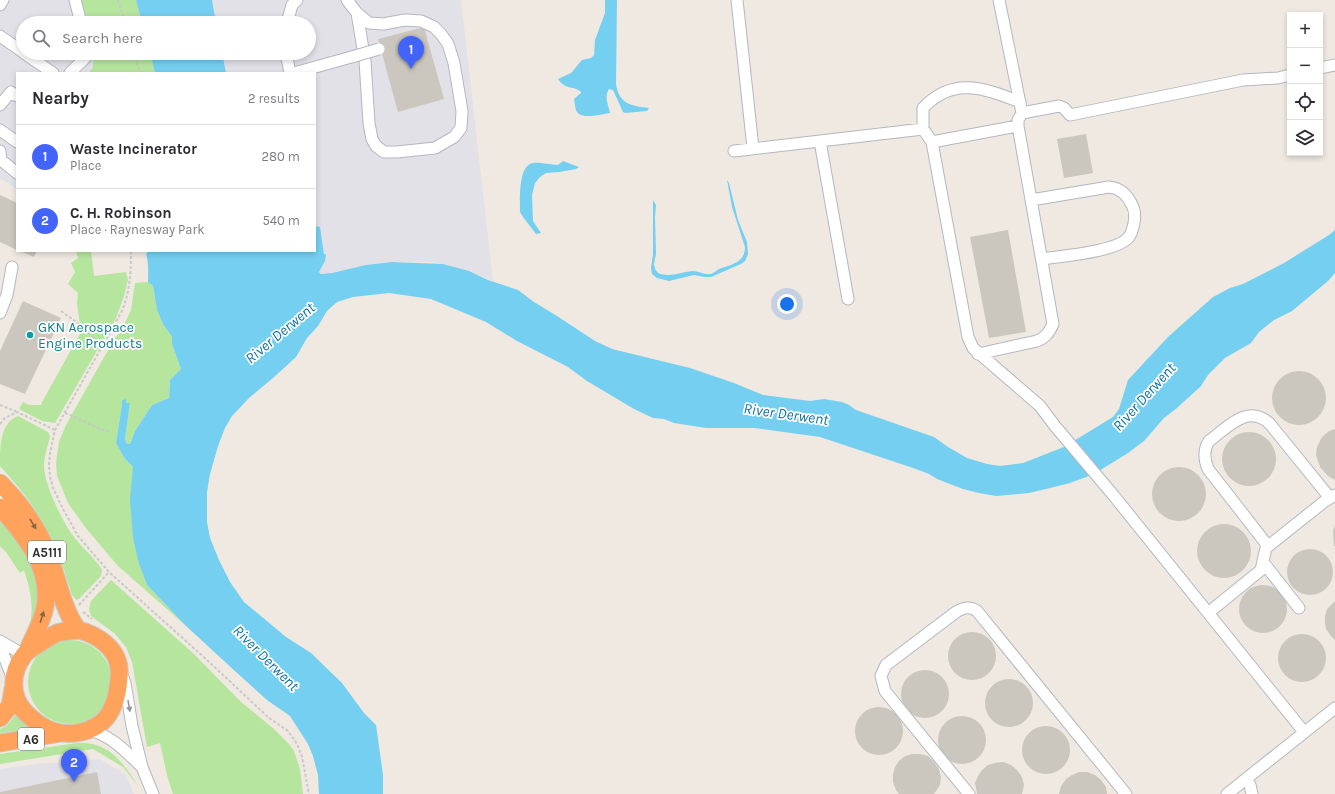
<!DOCTYPE html>
<meta charset="utf-8">
<style>
:root{--surface:#fff;--page:#f2f2f3;--text:#2b2b33;--muted:#7c7c81;--line:#e1e1e2;--accent:#4264fb}
body{margin:0;font-family:Karla,sans-serif;background:var(--page);color:var(--text)}
.controls{position:absolute;right:12px;top:12px;display:grid;overflow:hidden;border-radius:0px;box-shadow:0 2px 6px #0003}
.controls button{width:36px;height:36px;display:grid;place-items:center;padding:0;border:0;border-bottom:1px solid var(--line);background:var(--surface);color:var(--text);font:20px sans-serif}
.you{position:absolute;left:787px;top:304px;width:14px;height:14px;margin:-10px;border:3px solid #fff;border-radius:50%;background:#1a73e8;box-shadow:0 0 0 6px #1a73e833}
.badge{display:grid;place-items:center;width:26px;height:26px;border-radius:50%;background:var(--accent);color:#fff;font-size:13px;font-weight:700}
.pin{position:absolute;translate:-50% -33px;filter:drop-shadow(0 1px 2px #0008)}
.pin::after{content:'';position:absolute;top:21px;width:14px;height:12px;background:inherit;clip-path:polygon(0 0,100% 0,50% 100%)}
.list{margin:0;padding:0;list-style:none}
h2{display:flex;justify-content:space-between;align-items:center;height:52px;margin:0;padding:0 16px;font-size:17px}
h2 small{font-size:13px;font-weight:400;color:var(--muted)}
.list li{display:grid;grid-template-columns:26px 1fr auto;gap:12px;align-items:center;box-sizing:border-box;height:64px;padding:0 16px;border-top:1px solid var(--line)}
.list b{display:block;font-size:15px;white-space:nowrap}
.list p{margin:0;font-size:13px;white-space:nowrap;color:var(--muted)}
.list em{font-size:13px;font-style:normal;color:var(--muted)}
.icon{flex:none;width:22px;height:22px;fill:none;stroke:currentColor;stroke-width:2;stroke-linecap:round;stroke-linejoin:round}
.map{position:relative;flex:none;width:1335px;height:794px;overflow:hidden}
.search{position:absolute;background:var(--surface);box-shadow:0 2px 6px #0003;left:16px;top:16px;width:300px;height:44px;display:flex;align-items:center;gap:10px;box-sizing:border-box;padding:0 14px;border-radius:22px;color:var(--muted);font-size:15px}
.panel{position:absolute;background:var(--surface);box-shadow:0 2px 6px #0003;left:16px;top:72px;width:300px;height:180px;border-radius:0px}
.map>svg:first-child{display:block}
.industrial{fill:#e3e1e8}
.green{fill:#b6e59e}
.water{fill:#75cff0}
.building{fill:#cbc7bf}
.lines{fill:none;stroke-linecap:round;stroke-linejoin:round}
.minor-casing{stroke:#b4b7c1;stroke-width:13}
.highway-casing{stroke:#c9c9c9;stroke-width:19}
.path{stroke:#c9c9c9;stroke-width:2;stroke-dasharray:3 2;stroke-linecap:butt}
.minor{stroke:#fff;stroke-width:11}
.highway{stroke:#ffa35c;stroke-width:17}
.minor-bridge-casing{stroke:#b4b7c1;stroke-width:13;stroke-linecap:butt}
.minor-bridge{stroke:#fff;stroke-width:11}
.oneway{fill:#8c6343}
.oneway2{fill:#969696}
.culture-dot{fill:#0f9aa8;stroke:#fff;stroke-width:1.5}
.labels{text-anchor:middle;stroke-width:3.5;stroke-linejoin:round;paint-order:stroke}
.shield{fill:#fff;stroke:#6d6d6d;stroke-width:1}
.shield-label{font-size:13px;font-weight:bold;fill:#2e2e2e}
.culture-label{font-size:14px;fill:#0d838f;stroke:#fff;text-anchor:start}
.water-label{font-size:15px;font-style:italic;fill:#0d6fa3;stroke:#fff}
</style>
<div class="map">
<svg width="1335" height="794" viewBox="0 0 1335 794">
<rect width="100%" height="100%" fill="#efe9e1"/>
<path class="industrial" d="M0,0h91l8,23h-76v30h86l7,20h-99v116l-17,-11z
M208,0h253l32,281 -24,-10 -26,-7 -10,-2h-41l-19,2 -41,9h-12l-1,-1 6,-11 -5,-33 -5,-2v-153h-90l-4,-20h88v-30h-95z
M100,759l26,16 8,19h-134v-25l37,-5z"/>
<path class="green" d="M79,0h57l6,23h-56z
M94,53h56l5,20h-66l4,-6z
M76,251h15l3,25 32,-4 2,8 -4,16 -8,22 -61,105 -13,-2 -23,-12 4,-7 6,3h13l-1,-1 40,-72 -4,-29 1,-10 -10,-9 7,-12 -4,-9 7,-5z
M148,282l5,4 4,24 6,14 9,13v7l9,25 -11,11 -1,18 -17,7 -17,26 -5,13 -4,-1 -1,-5 5,-35h-4v-4l-4,1v5l-6,38 9,16 8,8 6,97 8,21 38,40 -67,-59 -33,-39 -17,-24 -11,-27 -1,-13 3,-21 7,-17 46,-82 12,-18 7,-15 4,-27z
M18,416l30,16 2,4c-2,10 -6,20 -6,30 0,18 19,57 30,71 8,11 20,20 28,33l-1,6 -22,23 -2,1 -5,-5c-5,-15 -9,-30 -15,-44 -13,-33 -34,-60 -57,-85 0,-20 0,-43 18,-50z
M0,517l32,43 9,42 -11,27c3,-26 2,-34 -6,-59l-4,3 -14,-21 -6,-6z
M111,580l83,74 46,47 34,28 15,15 5,7 6,18 3,25h-130l-6,-19 -7,-32 -13,4 -15,-85 -6,-15 -12,-14 -23,-17 -2,-7 2,-8z
M28 682a42 42 0 1 1 84 0a42 42 0 1 1-84 0Z
M16,715l18,13 -34,5v-4l6,-3z
M77,743c31,-2 46,19 61,43l-15,-19 -30,-18 -93,15v-10z"/>
<path class="water" d="M136,0h76l4,23h-74z
M605,0h12l-1,84c3,20 15,22 33,24l-2,3 -22,2 -2,-1 -10,-22 -4,-1c-5,8 -1,15 1,24 -8,1 -27,7 -33,-1 -2,-3 -2,-8 -3,-13l7,-6v-1c-7,-7 -15,-1 -23,-13l13,-6 11,-13 9,-2 3,-3 1,-15 10,-27z
M150,53h72l4,20h-71z
M563,161l16,6 -3,2 -17,3 -13,1 -6,4 -5,6 -3,12 1,26 8,12 -5,1 -13,-17 -3,-5c0,-12 -2,-47 13,-49 6,-1 18,2 25,2z
M727,180l2,3 9,37 9,22 1,12 -3,7 -4,3 -30,13h-7l-10,-2 -25,6 -12,-3 -5,-4 -1,-6 2,-13v-55l3,5 -1,12 1,37 -2,10 1,5 3,4c12,5 23,-1 34,-2 7,0 12,4 19,3 4,-1 6,-5 11,-6 11,-4 23,-6 23,-21l-13,-40z
M315,226l5,1 4,27h2l-1,7 -6,11 2,2 11,-1 34,-8 26,-3 51,2 26,7 19,9 30,10 16,12 23,14 38,25 17,8 78,19 44,15 29,12 47,6 14,-2 18,3 7,3 7,5 78,27 14,10 19,11 20,6 13,2 23,-3 41,-16 49,-30 6,-8 9,-29 40,-43 45,-40 17,-9 13,-4 41,-21 45,-28 6,-5v43l-7,8 -36,30 -18,9 -15,12 -8,11 -26,15 -17,17 -7,11 -24,22 -13,10 -20,23 -16,12 -34,21 -24,9 -20,5 -21,5 -33,3 -17,-3 -16,-4 -26,-10 -8,-5 -13,-5 -96,-32 -66,-9h-48l-32,-5 -10,-4 -11,-1 -19,-9 -47,-28 -19,-14 -51,-26 -31,-19 -55,-23 -42,-6 -36,4 -16,5 -10,9 -9,15 -11,12 -11,19 -23,21 -24,20 -17,18 -7,12 -7,18 -8,28 -3,18v30l3,16 9,22 11,22 14,20 42,35 25,16 31,30 22,30 12,12 7,50v19h-64l-1,-19 -5,-19 -5,-12 -18,-28 -23,-16 -31,-28 -51,-47 -38,-40 -8,-21 -6,-26 -3,-39 3,-32 -8,-8 -9,-16 6,-38v-5l4,-1v4h4l-5,35 1,5 4,1 5,-13 17,-26 17,-7 1,-18 11,-11 -9,-25v-7l-9,-13 -6,-14 -4,-24 -5,-4c0,-8 1,-19 -2,-28l3,-3h166z"/>
<path class="building" d="M424,27l20,72 -46,13 -20,-73z
M1086,134l7,39 -29,5 -7,-39z
M0,195l17,8v47l-17,-8z
M1008,230l18,102 -37,6 -19,-101z
M20,251h17l-3,6z
M23,301l38,17 -36,76 -25,-10v-33z
M1272 398a27 27 0 1 1 54 0a27 27 0 1 1-54 0Z
M1335,429v51l-7,-4 -8,-9 -4,-12 1,-8 5,-10 7,-6z
M1222 459a27 27 0 1 1 54 0a27 27 0 1 1-54 0Z
M1152 494a27 27 0 1 1 54 0a27 27 0 1 1-54 0Z
M1197 551a27 27 0 1 1 54 0a27 27 0 1 1-54 0Z
M1335,525v21h-1l-1,-15z
M1287 572a23 23 0 1 1 46 0a23 23 0 1 1-46 0Z
M1239 609a24 24 0 1 1 48 0a24 24 0 1 1-48 0Z
M1335,601v39l-4,-4 -5,-7 -1,-6v-7l2,-7z
M948 656a24 24 0 1 1 48 0a24 24 0 1 1-48 0Z
M1278 658a24 24 0 1 1 48 0a24 24 0 1 1-48 0Z
M901 694a24 24 0 1 1 48 0a24 24 0 1 1-48 0Z
M985 703a24 24 0 1 1 48 0a24 24 0 1 1-48 0Z
M855 731a24 24 0 1 1 48 0a24 24 0 1 1-48 0Z
M938 740a24 24 0 1 1 48 0a24 24 0 1 1-48 0Z
M1022 750a24 24 0 1 1 48 0a24 24 0 1 1-48 0Z
M912,754h8l8,2 6,6 5,7 2,8 -1,8 -6,9h-35l-3,-4 -3,-8v-7l2,-8 4,-6 6,-5z
M1003,762l8,3 6,5 5,7 2,8 -2,9h-45l-2,-11 3,-7 4,-6 6,-5 7,-2z
M97,772l4,22h-101v-2z
M1079,772h8l8,3 6,5 5,7 1,7h-48l2,-8 5,-7 6,-4z"/>
<g class="lines">
<g class="minor-casing">
<path id="minor" d="M75,0l6,23
M347,0l10,13 12,10 14,1 22,-4 16,1 13,6 7,7 7,10 6,19 8,48 -1,17 -7,9 -19,11 -38,4h-13l-8,-6 -4,-7 -3,-16 -4,-62 -8,-48
M737,0l16,148
M0,5l3,-5
M287,23l5,-18 5,-5
M0,36l23,16
M24,53l29,20
M286,53l4,20
M1320,68l15,-3
M70,73l15,-15 2,-5
M294,73l61,-17
M1020,102c-36,-14 -67,-26 -97,6v21l9,13 36,195 5,11 67,58 15,20 59,70 190,236
M0,105l11,-13 6,4
M1022,113l37,-7 5,2 6,7 173,-35 35,-2 12,-3
M0,130l17,12
M820,141l28,158
M932,142l86,-16
M0,151l1,9 16,13
M734,151l189,-22
M1031,200l78,-13c11,1 18,7 23,18 3,5 3,12 2,18 -1,5 -2,10 -5,14 -12,15 -68,19 -87,22
M0,313l7,-18 5,-28
M978,354l59,-13c8,-3 12,-8 16,-17l-35,-198v-6l4,-7 -23,-113
M0,496l10,10 1,4
M1268,546l-60,-77c-4,-10 -5,-19 1,-28 19,-14 39,-38 61,-17l60,74
M1263,562l36,46
M1208,613l53,-43 5,-22 59,-47 10,-6
M0,641l24,14
M0,646l13,33
M122,675l3,8 7,43 10,41 11,27
M89,730c22,5 37,22 53,37
M1246,779l4,6 2,9
M969,794l-84,-103 -4,-15 5,-11 70,-53c8,-5 14,-6 21,-1l149,183
M1227,794l108,-86"/>
</g>
<g class="highway-casing">
<path id="highway" d="M0,483c21,21 40,48 50,76 9,24 13,51 28,71
M0,507c24,27 52,61 45,100 -3,16 -12,30 -18,45
M78,630c19,4 40,19 41,39 1,7 -1,17 -2,24 -2,9 -5,18 -11,25 -12,14 -36,19 -53,13 -10,-3 -20,-11 -27,-18 -17,-17 -15,-41 -2,-58 4,-5 10,-8 15,-11 6,-4 12,-8 18,-11 7,-2 14,-2 21,-3z
M0,718l10,-12 3,-17
M0,743l61,-10"/>
</g>
<path class="path" d="M118,0l7,23
M133,53l7,20
M131,251c0,21 -1,40 -9,60l-67,119 -5,23 -1,12 1,12 3,11 10,21 15,27 31,36 98,88 62,58 19,13 9,13 5,13 7,37
M61,311l22,16 18,20
M0,405l17,7
M65,413c15,6 29,14 44,19
M0,424l5,-6 12,-6 38,18
M79,605l30,-33
M83,612l9,7"/>
<use href="#minor" class="minor"/>
<use href="#highway" class="highway"/>
<g class="minor-bridge-casing">
<path id="minor-bridge" d="M355,56l24,-7"/>
</g>
<use href="#minor-bridge" class="minor-bridge"/>
</g>
<defs><path id="oneway-solid" d="M-6-.8H1V-3.2L6.5 0L1 3.2V.8H-6Z"/></defs>
<g class="oneway">
<use href="#oneway-solid" transform="translate(33 524) rotate(59)"/>
<use href="#oneway-solid" transform="translate(42 617) rotate(-72)"/>
</g>
<use class="oneway2" href="#oneway-solid" transform="translate(129 706) rotate(80)"/>
<circle class="culture-dot" cx="30" cy="335" r="4"/>
<g class="labels">
<g class="shield">
<rect x="28" y="541" width="38" height="22" rx="3"/>
<rect x="18" y="728" width="26" height="22" rx="3"/>
</g>
<g class="shield-label">
<text x="47" y="557">A5111</text>
<text x="31" y="744">A6</text>
</g>
<g class="culture-label">
<text x="38" y="332">GKN Aerospace<tspan x="38" dy="16">Engine Products</tspan></text>
</g>
<g class="water-label">
<text transform="translate(280 333) rotate(-40)" y="5">River Derwent</text>
<text transform="translate(1144 397) rotate(-48)" y="5">River Derwent</text>
<text transform="translate(786 414) rotate(8)" y="5">River Derwent</text>
<text transform="translate(266 658) rotate(45)" y="5">River Derwent</text>
</g>
</g>
</svg>
<div class="controls">
<button>+</button>
<button>−</button>
<button><svg class="icon" aria-label="locate" viewBox="0 0 24 24"><circle cx="12" cy="12" r="6"/><path d="M12 2v4M12 18v4M2 12h4M18 12h4"/></svg></button>
<button><svg class="icon" aria-label="layers" viewBox="0 0 24 24"><path d="M12 4l9 5-9 5-9-5zM3 14l9 5 9-5"/></svg></button>
</div>
<div class="you"></div>
<div class="pin badge" style="left:411px;top:69px">1</div>
<div class="pin badge" style="left:74px;top:782px">2</div>
<div class="search"><svg class="icon" aria-label="search" viewBox="0 0 24 24"><circle cx="10" cy="10" r="6"/><path d="M15 15l6 6"/></svg>Search here</div>
<section class="panel">
<h2>Nearby<small>2 results</small></h2>
<ul class="list">
<li><span class="badge">1</span><div><b>Waste Incinerator</b><p>Place</p></div><em>280 m</em></li>
<li><span class="badge">2</span><div><b>C. H. Robinson</b><p>Place · Raynesway Park</p></div><em>540 m</em></li>
</ul>
</section>
</div>
